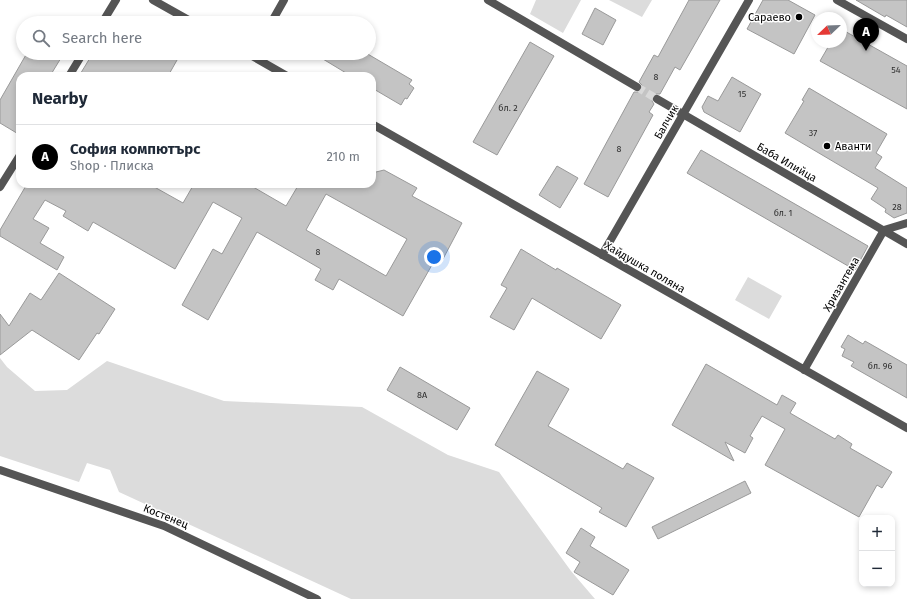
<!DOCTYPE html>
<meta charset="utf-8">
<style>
:root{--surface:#fff;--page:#f2f2f3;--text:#1f2937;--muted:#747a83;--line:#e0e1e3;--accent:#000}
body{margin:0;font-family:"Fira Sans",sans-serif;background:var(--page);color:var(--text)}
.controls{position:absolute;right:12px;bottom:12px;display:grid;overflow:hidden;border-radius:8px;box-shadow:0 2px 6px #0003}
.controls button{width:36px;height:36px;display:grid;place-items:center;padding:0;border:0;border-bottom:1px solid var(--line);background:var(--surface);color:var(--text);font:20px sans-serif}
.compass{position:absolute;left:811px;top:12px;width:36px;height:36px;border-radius:50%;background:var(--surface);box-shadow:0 2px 6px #0003;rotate:247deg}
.you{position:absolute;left:434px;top:257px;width:14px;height:14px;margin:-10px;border:3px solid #fff;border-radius:50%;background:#1a73e8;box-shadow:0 0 0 6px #1a73e833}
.badge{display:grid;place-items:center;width:26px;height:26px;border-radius:50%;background:var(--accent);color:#fff;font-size:13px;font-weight:700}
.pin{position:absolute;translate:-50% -33px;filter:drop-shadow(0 1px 2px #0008)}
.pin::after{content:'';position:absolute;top:21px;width:14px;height:12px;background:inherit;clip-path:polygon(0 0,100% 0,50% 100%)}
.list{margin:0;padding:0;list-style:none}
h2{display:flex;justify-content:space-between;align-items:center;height:52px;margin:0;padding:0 16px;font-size:17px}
h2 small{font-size:13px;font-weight:400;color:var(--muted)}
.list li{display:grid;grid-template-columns:26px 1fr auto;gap:12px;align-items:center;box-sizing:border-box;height:64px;padding:0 16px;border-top:1px solid var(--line)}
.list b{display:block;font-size:15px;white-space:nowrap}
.list p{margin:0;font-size:13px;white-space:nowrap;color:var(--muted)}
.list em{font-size:13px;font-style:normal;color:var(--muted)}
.icon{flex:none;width:22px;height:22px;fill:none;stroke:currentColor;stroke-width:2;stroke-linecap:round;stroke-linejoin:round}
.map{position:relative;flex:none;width:907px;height:599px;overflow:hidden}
.search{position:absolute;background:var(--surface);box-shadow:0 2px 6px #0003;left:16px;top:16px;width:360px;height:44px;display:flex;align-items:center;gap:10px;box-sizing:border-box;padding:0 14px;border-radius:22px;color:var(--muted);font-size:15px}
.panel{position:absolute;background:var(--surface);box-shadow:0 2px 6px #0003;left:16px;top:72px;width:360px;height:116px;border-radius:12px}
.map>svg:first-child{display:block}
.green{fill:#dcdcdc}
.building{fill:#c4c4c4;stroke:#999;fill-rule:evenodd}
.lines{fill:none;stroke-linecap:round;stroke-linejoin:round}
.minor-tunnel{stroke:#d9d9d9;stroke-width:8;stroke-dasharray:8 4;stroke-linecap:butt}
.minor{stroke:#555;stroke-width:8}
.poi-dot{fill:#000;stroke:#fff;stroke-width:1.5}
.labels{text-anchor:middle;stroke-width:3;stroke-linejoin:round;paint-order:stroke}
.number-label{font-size:9px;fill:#313131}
.poi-label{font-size:11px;fill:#000;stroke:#fff;text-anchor:end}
.street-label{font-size:11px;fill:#000;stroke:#fff}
</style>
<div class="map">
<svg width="907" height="599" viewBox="0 0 907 599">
<rect width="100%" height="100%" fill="#fff"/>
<path class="green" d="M536,0h45l-18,33 -33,-19z
M609,0h43l-10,17z
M748,277l34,19 -13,23 -34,-19z
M0,358l7,9 28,24 32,-1 40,-29 117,40 138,6 86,48 51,17 72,99 24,28h-244l-232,-107 -9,-22 -23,-7 -8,19 -79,-26z"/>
<path class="building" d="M689,0h31l-40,70 -5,-3 -15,27h-5l-3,3v4l2,3 -5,8 4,3 -45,82 -24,-13 50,-92h5l3,-3v-4l-3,-3 15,-27 4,2z
M763,0h25l27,15 -21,39 -47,-25z
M856,0h51v27l-21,-12 -1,2z
M595,8l21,12 -13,25 -21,-11z
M841,29l66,37v43l-87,-48 11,-19h10z
M530,42l24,14 -57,99 -24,-13z
M27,53h37l-14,23h-30v59l-20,-12v-23z
M93,53h88l-13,23h-89z
M313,53h53l46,27 -3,4 5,4 -7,11 -2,-1 -4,7 -29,-17v-12h-21z
M732,77l29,17 -21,38 -36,-20 -2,-5 6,-11 10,5z
M809,88l78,46 -11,19 6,4 -7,11 32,20v25l-13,5 -9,-6 1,-3 -15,-10 7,-11 -93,-55 19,-32 -2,-1z
M701,150l167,96 -13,24 -168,-97z
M557,166l21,12 -18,30 -21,-13z
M384,170l33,18 -5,8 50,27 -19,36 -6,-3 -34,60 -64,-37 -6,11 -18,-10 6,-11 -64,-37 -49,88 -26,-15 31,-56 9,5 20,-36 -29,-16 -38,67 -82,-47 -5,9 -25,-15 3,-5 -21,-11 -12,19 16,9 -9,15 24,14 -7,13 -57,-34v-6l27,-46h122l34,19 11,-19h54l38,22 13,-22h73v-11zM326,194l81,45 -21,37 -80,-46z
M521,249l35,21 1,-2 64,37 -20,34 -69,-41 -18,32 -24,-13 17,-29 -6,-3z
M59,273l56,36 -16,25 -2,-1 -18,27 -47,-30 -32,25v-41l9,12 21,-33 11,7z
M848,335l15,9 2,-3 42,24v33l-56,-32 3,-4 -12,-6 3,-7 -4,-2z
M706,364l71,41 5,-10 14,8 -6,10 45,26 3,-4 14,9 -2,4 42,24 -10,16 -5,-3 -18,32 -94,-52 20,-36 -23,-13 -12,20 3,2 -8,15 -20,-11 9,19 -62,-36z
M400,367l70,41 -13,22 -70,-40z
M537,371l32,18 -21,37 75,43 4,-6 27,15 -28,49 -27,-15 3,-4 -107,-63z
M745,481l6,12 -93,46 -6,-12z
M581,528l14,9 -5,9 39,24 -16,25 -39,-23 6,-10 -14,-9z"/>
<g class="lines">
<path class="minor-tunnel" d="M637,87l20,12"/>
<path class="minor" d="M153,0l41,23
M488,0l149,87
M837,0l70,39
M102,23l14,-23
M271,23l13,-23
M247,53l40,23
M69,76l14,-23
M657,99l250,145
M372,124l535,304
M0,187l20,-32
M602,255l147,-255
M804,370l80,-140 23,-7
M0,470l164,56 153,73"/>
</g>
<g class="poi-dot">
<circle cx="799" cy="17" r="4"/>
<circle cx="827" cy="146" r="4"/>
</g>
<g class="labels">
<g class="number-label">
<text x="896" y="73">54</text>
<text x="656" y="80">8</text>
<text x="742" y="97">15</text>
<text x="508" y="111">бл. 2</text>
<text x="813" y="136">37</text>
<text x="619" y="152">8</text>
<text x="897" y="210">28</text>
<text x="783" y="216">бл. 1</text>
<text x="318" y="255">8</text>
<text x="880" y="369">бл. 96</text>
<text x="422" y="398">8A</text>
</g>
<g class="poi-label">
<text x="791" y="21">Сараево</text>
<text x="835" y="150" text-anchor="start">Аванти</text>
</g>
<g class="street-label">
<text transform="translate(666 122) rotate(-60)" y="4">Балчик</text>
<text transform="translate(787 162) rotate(30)" y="4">Баба Илийца</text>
<text transform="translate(645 267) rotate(30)" y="4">Хайдушка поляна</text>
<text transform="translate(841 284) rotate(-60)" y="4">Хризантема</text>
<text transform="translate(166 516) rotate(22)" y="4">Костенец</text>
</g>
</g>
</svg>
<div class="controls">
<button>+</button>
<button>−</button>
</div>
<svg class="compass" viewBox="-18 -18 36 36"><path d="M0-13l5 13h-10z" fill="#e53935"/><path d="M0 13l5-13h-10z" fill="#747a83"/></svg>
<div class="you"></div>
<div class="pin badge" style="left:866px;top:51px">A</div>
<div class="search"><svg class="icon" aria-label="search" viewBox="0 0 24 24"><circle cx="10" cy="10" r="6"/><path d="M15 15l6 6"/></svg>Search here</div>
<section class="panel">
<h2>Nearby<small></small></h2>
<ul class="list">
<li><span class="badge">A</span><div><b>София компютърс</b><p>Shop · Плиска</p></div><em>210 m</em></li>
</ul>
</section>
</div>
